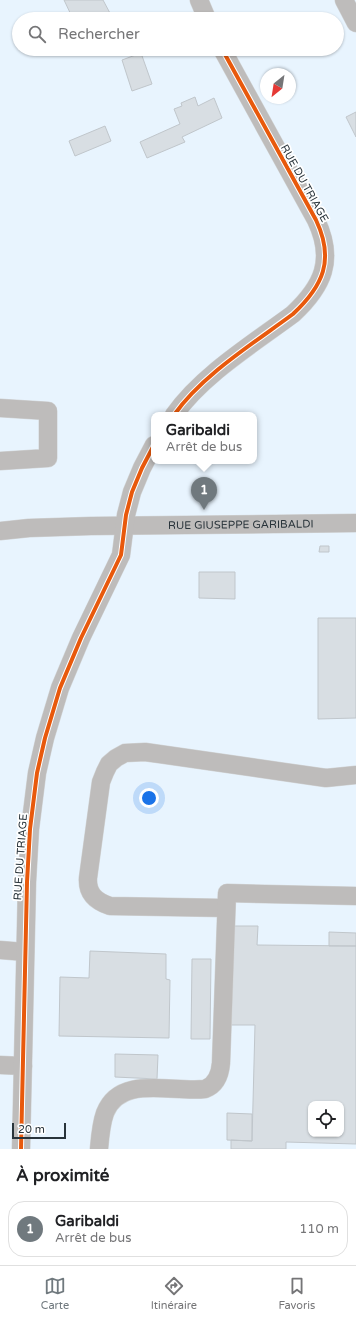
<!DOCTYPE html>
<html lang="fr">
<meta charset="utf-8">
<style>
:root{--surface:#fff;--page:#f2f2f2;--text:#202124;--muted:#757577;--line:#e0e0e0;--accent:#70797e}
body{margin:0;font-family:"Varela Round",sans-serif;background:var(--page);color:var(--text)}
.controls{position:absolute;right:12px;bottom:12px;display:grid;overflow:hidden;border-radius:8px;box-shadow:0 1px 3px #0004}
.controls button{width:36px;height:36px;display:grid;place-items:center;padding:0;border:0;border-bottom:1px solid var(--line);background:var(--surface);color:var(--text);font:20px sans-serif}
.compass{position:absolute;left:260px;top:68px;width:36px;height:36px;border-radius:50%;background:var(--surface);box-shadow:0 1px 3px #0004;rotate:210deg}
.scale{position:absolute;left:12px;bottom:10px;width:54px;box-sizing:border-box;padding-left:4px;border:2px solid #28333a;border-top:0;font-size:11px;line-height:14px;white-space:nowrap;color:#28333a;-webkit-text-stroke:3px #fff;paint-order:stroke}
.you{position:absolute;left:149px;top:798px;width:14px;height:14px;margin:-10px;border:3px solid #fff;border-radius:50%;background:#1a73e8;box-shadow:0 0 0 6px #1a73e833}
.badge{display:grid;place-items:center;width:26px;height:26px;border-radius:50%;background:var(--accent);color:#fff;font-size:13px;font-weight:700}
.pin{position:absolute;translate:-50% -33px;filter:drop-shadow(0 1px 2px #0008)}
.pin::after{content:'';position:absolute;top:21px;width:14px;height:12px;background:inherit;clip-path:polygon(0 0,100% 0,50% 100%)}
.popup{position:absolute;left:151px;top:412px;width:106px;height:52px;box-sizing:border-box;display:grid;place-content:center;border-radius:8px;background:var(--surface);filter:drop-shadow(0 1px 3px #0005);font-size:13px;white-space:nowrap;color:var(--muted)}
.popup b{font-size:15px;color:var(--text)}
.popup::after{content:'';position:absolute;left:50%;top:100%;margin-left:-8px;border:8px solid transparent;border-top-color:var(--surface)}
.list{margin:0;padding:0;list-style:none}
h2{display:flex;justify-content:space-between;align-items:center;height:52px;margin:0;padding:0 16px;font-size:17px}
h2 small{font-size:13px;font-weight:400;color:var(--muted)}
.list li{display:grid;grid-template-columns:26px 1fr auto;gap:12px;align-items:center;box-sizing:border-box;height:56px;margin:0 8px 8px;padding:0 8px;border:1px solid var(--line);border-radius:16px}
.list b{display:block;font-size:15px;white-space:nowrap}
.list p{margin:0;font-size:13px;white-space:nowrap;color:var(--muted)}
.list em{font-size:13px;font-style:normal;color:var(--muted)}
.icon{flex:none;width:22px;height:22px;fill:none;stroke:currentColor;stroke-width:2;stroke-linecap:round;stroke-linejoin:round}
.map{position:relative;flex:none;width:356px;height:1149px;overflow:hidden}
.search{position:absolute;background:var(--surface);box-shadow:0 1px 3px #0004;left:12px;right:12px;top:12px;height:44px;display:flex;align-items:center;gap:10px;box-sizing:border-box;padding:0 14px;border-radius:22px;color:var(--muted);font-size:15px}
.sheet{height:116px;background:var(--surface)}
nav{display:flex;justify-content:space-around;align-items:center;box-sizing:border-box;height:56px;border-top:1px solid var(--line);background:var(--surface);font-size:11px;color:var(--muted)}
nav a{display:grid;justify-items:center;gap:2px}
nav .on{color:var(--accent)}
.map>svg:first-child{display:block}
.built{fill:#e8f4fe;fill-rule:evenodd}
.building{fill:#d8dee3;stroke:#c0c6cb;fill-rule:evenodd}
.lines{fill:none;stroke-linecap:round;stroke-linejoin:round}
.minor-casing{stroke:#d3d6d8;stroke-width:19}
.minor{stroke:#bebcbb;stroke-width:18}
.cycleway-casing{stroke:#fff;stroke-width:6}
.cycleway{stroke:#e8590c;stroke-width:4}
.labels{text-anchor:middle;stroke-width:3.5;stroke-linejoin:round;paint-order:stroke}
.street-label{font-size:11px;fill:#28333a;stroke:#fff}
</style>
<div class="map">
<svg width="356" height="1149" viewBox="0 0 356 1149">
<rect width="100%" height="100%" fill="#f7fafc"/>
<path class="built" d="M0,0h356v1149h-356zM19,19h318v30h-318zM266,74h24v24h-24zM154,415h100v46h-100zM311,1104h30v30h-30z"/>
<path class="building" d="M64,0h39l8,15 -7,4h-31z
M141,53l11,31 -20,7 -10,-31z
M195,97l3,9 16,-8 8,20 -40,19 3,5 -38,16 -7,-16 40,-18 -6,-15 8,-3 -1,-3z
M356,112v25l-10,-20z
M105,126l6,15 -36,15 -6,-15z
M320,546h9v6h-10z
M199,572h36v27l-36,-1z
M318,618h38v100l-38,1z
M234,926h24l-1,19 99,1v198l-70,-2v7h-55v-9l21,1 3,-116h-24zM311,1104h30v30h-30z
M329,932l27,1v13h-27z
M90,951l76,3v25l4,1 -1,58 -110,-2 1,-59 29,1z
M192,959h19l-1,80h-19z
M115,1054l43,1 -1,24 -42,-2z
M227,1113l25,1v27l-25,-1z"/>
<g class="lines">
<g class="minor-casing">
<g id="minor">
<path d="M199,0l8,19"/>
<path d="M344,0l12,23"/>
<path d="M0,408l48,3v47l-48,3"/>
<path d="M174,415c28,-40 80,-72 119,-101 30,-28 42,-54 23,-94l-94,-171"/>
<path id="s1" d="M0,531l29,-3 62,-2 265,-3"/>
<path d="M226,908l-116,-2c-15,-5 -23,-13 -22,-28l13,-96 4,-10 4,-8 7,-6 9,-5 20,-1 181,26 30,-3"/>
<path d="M0,950l25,2"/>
<path d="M0,1065l23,1"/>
<path d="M21,1149l6,-267 3,-53 7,-56 8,-35 15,-50 21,-50 40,-83 5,-40 6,-23 10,-24 12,-23"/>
<path d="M99,1149c1,-12 2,-25 6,-36 15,-39 67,-20 100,-24 11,-4 15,-14 16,-26l6,-170 129,3"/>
</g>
</g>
<use href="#minor" class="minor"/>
<g class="cycleway-casing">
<path id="cycleway" d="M174,415c28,-40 80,-72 119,-101 30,-28 42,-54 23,-94l-94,-171
M21,1149l6,-267 3,-53 7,-56 8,-35 15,-50 21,-50 40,-83 5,-40 6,-23 10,-24 12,-23"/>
</g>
<use href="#cycleway" class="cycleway"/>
</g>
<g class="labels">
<g class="street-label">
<text transform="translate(305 183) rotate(61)" y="4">RUE DU TRIAGE</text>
<text dy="4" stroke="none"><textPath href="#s1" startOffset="241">RUE GIUSEPPE GARIBALDI</textPath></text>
<text transform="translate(20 857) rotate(-86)" y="4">RUE DU TRIAGE</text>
</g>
</g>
</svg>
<div class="controls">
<button><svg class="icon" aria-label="locate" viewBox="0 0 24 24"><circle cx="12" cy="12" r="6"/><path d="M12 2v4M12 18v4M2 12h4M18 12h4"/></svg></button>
</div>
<svg class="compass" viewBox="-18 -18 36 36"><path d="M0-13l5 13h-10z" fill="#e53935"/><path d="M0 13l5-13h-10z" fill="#757577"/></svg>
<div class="scale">20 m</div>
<div class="you"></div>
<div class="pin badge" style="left:204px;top:510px">1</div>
<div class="popup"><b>Garibaldi</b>Arrêt de bus</div>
<div class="search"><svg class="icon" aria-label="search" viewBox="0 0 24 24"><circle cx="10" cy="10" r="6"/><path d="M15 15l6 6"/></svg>Rechercher</div>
</div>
<section class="sheet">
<h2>À proximité<small></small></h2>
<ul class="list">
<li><span class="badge">1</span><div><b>Garibaldi</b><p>Arrêt de bus</p></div><em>110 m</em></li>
</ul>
</section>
<nav>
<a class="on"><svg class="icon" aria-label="map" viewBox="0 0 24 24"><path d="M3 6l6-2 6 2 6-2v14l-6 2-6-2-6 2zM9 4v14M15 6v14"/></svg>Carte</a>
<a><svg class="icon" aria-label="directions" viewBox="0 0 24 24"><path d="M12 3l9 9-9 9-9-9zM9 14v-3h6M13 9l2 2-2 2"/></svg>Itinéraire</a>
<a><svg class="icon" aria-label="saved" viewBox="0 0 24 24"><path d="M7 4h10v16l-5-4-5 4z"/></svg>Favoris</a>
</nav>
